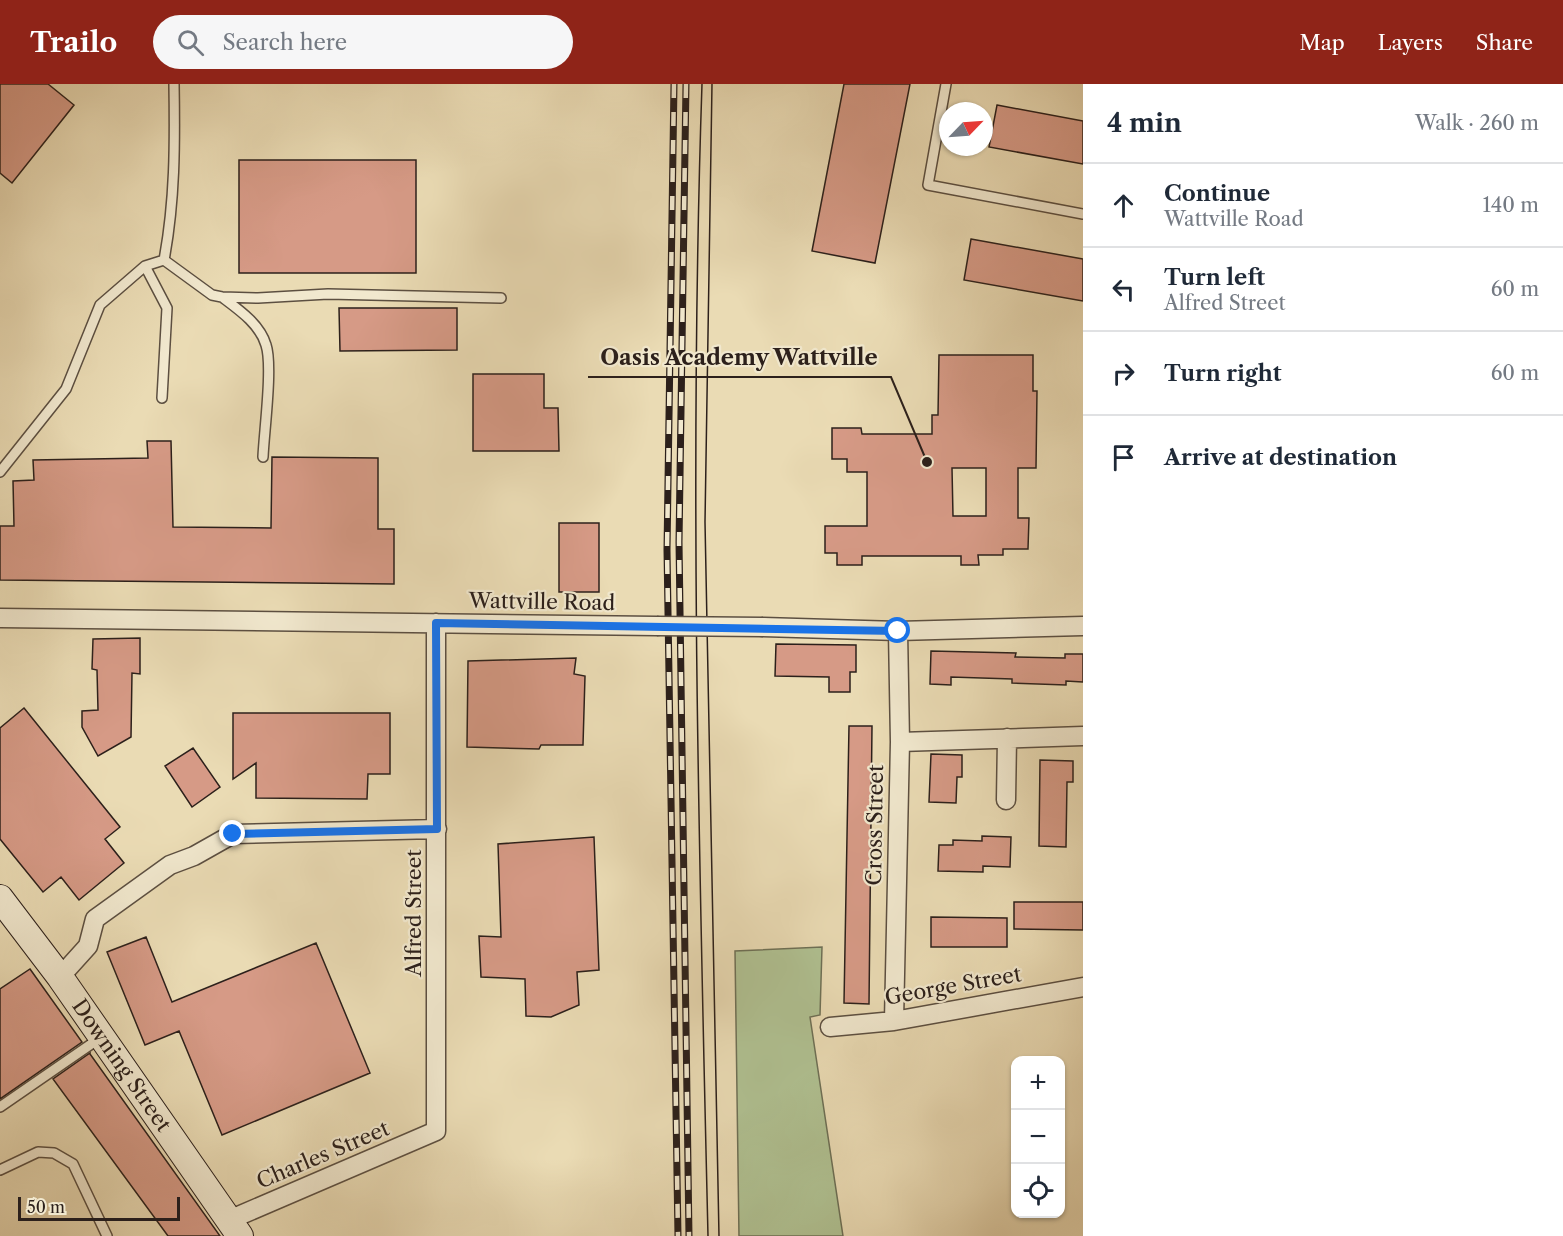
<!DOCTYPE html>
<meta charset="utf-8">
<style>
:root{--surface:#fff;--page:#f6f6f7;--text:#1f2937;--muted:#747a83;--line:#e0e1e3;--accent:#8f2418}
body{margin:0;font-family:"Libre Caslon Text",serif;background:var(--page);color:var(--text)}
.controls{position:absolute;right:18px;bottom:18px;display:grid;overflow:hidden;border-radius:12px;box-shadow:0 2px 4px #0004}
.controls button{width:54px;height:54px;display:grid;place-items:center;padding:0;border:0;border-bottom:2px solid var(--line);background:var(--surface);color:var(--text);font:30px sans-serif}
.compass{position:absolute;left:939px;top:18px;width:54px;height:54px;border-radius:50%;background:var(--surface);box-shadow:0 2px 4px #0004;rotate:65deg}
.scale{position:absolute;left:18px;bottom:15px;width:162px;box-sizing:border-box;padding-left:6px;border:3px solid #2c201b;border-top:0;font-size:16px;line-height:21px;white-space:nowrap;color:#2c201b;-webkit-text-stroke:4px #f1e8ce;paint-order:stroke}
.stop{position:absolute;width:18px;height:18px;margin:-14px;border:4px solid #1a73e8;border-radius:50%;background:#fff}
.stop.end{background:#1a73e8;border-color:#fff;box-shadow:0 2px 6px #0008}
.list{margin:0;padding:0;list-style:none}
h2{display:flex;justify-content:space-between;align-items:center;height:78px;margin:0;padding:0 24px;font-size:26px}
h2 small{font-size:20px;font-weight:400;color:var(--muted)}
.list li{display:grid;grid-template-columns:39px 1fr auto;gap:18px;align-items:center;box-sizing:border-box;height:84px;padding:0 24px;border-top:2px solid var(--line)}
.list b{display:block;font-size:22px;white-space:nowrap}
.list p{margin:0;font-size:20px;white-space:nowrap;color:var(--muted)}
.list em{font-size:20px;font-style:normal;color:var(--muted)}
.icon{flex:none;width:33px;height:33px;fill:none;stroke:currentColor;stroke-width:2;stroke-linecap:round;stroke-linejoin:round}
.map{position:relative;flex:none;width:1083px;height:1152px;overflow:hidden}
header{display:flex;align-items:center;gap:36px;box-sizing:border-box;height:84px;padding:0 30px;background:var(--accent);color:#fff}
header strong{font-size:28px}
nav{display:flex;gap:33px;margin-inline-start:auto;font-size:21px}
.search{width:420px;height:54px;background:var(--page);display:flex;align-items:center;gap:15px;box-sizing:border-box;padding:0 21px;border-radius:33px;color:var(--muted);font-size:22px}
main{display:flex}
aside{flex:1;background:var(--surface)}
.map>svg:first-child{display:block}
.green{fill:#b0c192;stroke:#6e7056;stroke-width:1.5}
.building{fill:#d69a86;stroke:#2c201b;stroke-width:1.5;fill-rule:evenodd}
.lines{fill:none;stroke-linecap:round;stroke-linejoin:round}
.lane-casing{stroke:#5c4f41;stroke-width:12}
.street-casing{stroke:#5c4f41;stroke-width:21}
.secondary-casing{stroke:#2c201b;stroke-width:28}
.lane{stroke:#f1e8ce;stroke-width:9}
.street{stroke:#f1e8ce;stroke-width:18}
.secondary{stroke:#f1e8ce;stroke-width:26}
.tram{stroke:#2c201b;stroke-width:1.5}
.rail-casing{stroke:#2c201b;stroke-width:7}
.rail{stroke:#f1e8ce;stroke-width:4.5;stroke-dasharray:14;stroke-linecap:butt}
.street-bridge-casing{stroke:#5c4f41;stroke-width:21;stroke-linecap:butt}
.street-bridge{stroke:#f1e8ce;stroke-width:18}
.route{stroke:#1a73e8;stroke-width:8}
.labels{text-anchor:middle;stroke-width:4.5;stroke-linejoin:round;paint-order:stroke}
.street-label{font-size:21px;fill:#2c201b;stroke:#f1e8ce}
.leader{fill:none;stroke:#2c201b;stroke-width:2}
.callout-dot{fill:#2c201b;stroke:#f1e8ce;stroke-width:2}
.callout-label{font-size:22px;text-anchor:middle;font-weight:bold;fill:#2c201b;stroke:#f1e8ce;stroke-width:4.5;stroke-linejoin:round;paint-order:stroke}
</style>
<header>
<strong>Trailo</strong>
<div class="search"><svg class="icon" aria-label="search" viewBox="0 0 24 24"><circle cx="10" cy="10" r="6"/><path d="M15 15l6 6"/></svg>Search here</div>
<nav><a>Map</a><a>Layers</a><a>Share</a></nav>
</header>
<main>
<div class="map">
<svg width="1083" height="1152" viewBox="0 0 1083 1152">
<rect width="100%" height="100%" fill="#eadbb4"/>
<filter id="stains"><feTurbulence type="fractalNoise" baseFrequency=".00333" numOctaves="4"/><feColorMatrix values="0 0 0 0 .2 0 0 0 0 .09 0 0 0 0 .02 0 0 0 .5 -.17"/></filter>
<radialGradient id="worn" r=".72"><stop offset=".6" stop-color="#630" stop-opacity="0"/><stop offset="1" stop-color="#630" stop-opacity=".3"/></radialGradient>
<path class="green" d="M822,863l-2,68 -10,2 33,219h-104l-4,-285z"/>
<path class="building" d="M0,0h48l26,21 -62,78 -12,-10z
M844,0h66l-35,179 -63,-12z
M997,21l86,16v43l-94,-17z
M239,76h177v113h-177z
M971,155l112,20v42l-119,-21z
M339,224h118v42l-117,1z
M939,271h94v36h4l-1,77h-18v50h11l-1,31h-25v6h-25l1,10h-18v-9h-99v9h-25v-12h-12v-27h42v-54h-20v-13h-15v-31h29l1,6h70v-19h6zM952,384h34v48h-33z
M473,290h71v34h14l1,43h-86z
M147,357h24l2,86 98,1 1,-71 106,1v71h16v55l-394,-4v-54h14l-1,-45 21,-1 -1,-20 115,-2z
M559,439h40v69h-40z
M140,554v36l-8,-1 -1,64 -33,19 -16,-29v-16l16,-1 -1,-40 -5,-1 1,-30z
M776,560l80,1v27h-6v20h-21v-15l-54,-1z
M931,567l85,2 -1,4 50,1v-4h18v28l-17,-1v4l-54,-2v-4l-61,-2v8l-21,-1z
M576,574l-2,16 11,2 -2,69h-42l-2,4 -72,-2 1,-86z
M24,624l96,119 -15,12 19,24 -45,37 -18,-23 -18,15 -43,-53v-111z
M233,629h157v61h-22l-1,25 -111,-1v-35l-23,16z
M849,642h23l-3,278 -25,-1z
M193,664l27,39 -28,20 -27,-41z
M931,670l31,1v22h-5l-1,26 -27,-1z
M1040,676l33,1v21h-6l-1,65 -27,-1z
M982,752l29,1 -1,30 -27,-1v6l-45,-1 1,-26h14v-5l29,1z
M594,753l5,133 -22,2 2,33 -28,12 -25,-1 -1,-37 -44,-2 -2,-41 22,1 -3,-93z
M1014,818h69v28l-69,-1z
M931,833l76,1v29h-76z
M146,853l26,65 144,-59 54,130 -148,62 -43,-104 -34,14 -38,-93z
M30,885l52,73 -82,57v-110z
M90,969v1l130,182h-52l-115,-157z"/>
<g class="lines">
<g class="lane-casing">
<path id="lane" d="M946,0l-18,101 155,29
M164,176l48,35 10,2 36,1 70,-4 173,4
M145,182l22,42 -5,90
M222,213c16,12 38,27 44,48 7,21 -2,87 -3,112
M0,388l66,-83 34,-84 45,-39 19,-6c11,-59 11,-116 10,-176
M0,1023l100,-69
M0,1086l38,-18 16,1 19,11 34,72"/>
</g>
<g class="street-casing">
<path id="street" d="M0,534l657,8
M763,543l135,4 185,-5
M900,658l183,-6
M1006,716l1,-62
M60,893l28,-31 7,-27 75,-54 24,-9 39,-22 204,-5
M894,937l6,-279 -2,-111
M830,943l64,-6 189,-34
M229,1136l207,-89v-508"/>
</g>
<g class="secondary-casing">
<g id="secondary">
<path id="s1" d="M0,814l60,79 180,259"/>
</g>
</g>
<use href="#lane" class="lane"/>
<use href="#street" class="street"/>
<use href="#secondary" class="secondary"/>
<path class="tram" d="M702,0c-13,384 -3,768 6,1152
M712,0l-7,438 14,714"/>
<g class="rail-casing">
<path id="rail" d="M674,0l-7,466 11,686
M686,0l-7,458 10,694"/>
</g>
<use href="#rail" class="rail"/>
<g class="street-bridge-casing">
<path id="street-bridge" d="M657,542l106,1"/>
</g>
<use href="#street-bridge" class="street-bridge"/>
</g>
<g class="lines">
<path class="route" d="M233,750l204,-5 -1,-206 462,8"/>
</g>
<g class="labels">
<g class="street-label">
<text transform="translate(542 518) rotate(1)" y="7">Wattville Road</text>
<text transform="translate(875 741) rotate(-89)" y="7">Cross Street</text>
<text transform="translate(414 829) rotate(-90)" y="7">Alfred Street</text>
<text transform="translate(953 902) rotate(-10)" y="7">George Street</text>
<text dy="7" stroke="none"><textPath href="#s1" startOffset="207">Downing Street</textPath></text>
<text transform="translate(323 1071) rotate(-23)" y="7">Charles Street</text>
</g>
</g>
<path class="leader" d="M927 378L891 293H588"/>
<circle class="callout-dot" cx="927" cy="378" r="6"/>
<g class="callout-label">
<text x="739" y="281">Oasis Academy Wattville</text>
</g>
<rect width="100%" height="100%" filter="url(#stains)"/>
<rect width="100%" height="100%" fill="url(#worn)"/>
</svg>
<div class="controls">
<button>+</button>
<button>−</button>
<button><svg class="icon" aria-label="locate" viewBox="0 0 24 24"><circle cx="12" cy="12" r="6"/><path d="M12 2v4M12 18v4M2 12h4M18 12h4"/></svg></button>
</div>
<svg class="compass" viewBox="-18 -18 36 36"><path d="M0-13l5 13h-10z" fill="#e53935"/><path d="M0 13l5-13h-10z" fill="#747a83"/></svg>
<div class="scale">50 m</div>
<div class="stop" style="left:898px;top:547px"></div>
<div class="stop end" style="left:233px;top:750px"></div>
</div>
<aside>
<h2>4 min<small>Walk · 260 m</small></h2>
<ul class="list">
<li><svg class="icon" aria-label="ahead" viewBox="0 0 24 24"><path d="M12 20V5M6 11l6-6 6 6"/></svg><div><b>Continue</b><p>Wattville Road</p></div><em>140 m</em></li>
<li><svg class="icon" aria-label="left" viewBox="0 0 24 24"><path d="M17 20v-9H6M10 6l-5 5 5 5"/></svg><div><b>Turn left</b><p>Alfred Street</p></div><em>60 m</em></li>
<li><svg class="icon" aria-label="right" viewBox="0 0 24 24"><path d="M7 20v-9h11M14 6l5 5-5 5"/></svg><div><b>Turn right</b></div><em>60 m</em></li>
<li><svg class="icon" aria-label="arrive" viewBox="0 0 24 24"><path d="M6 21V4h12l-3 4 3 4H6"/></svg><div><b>Arrive at destination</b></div></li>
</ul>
</aside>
</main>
